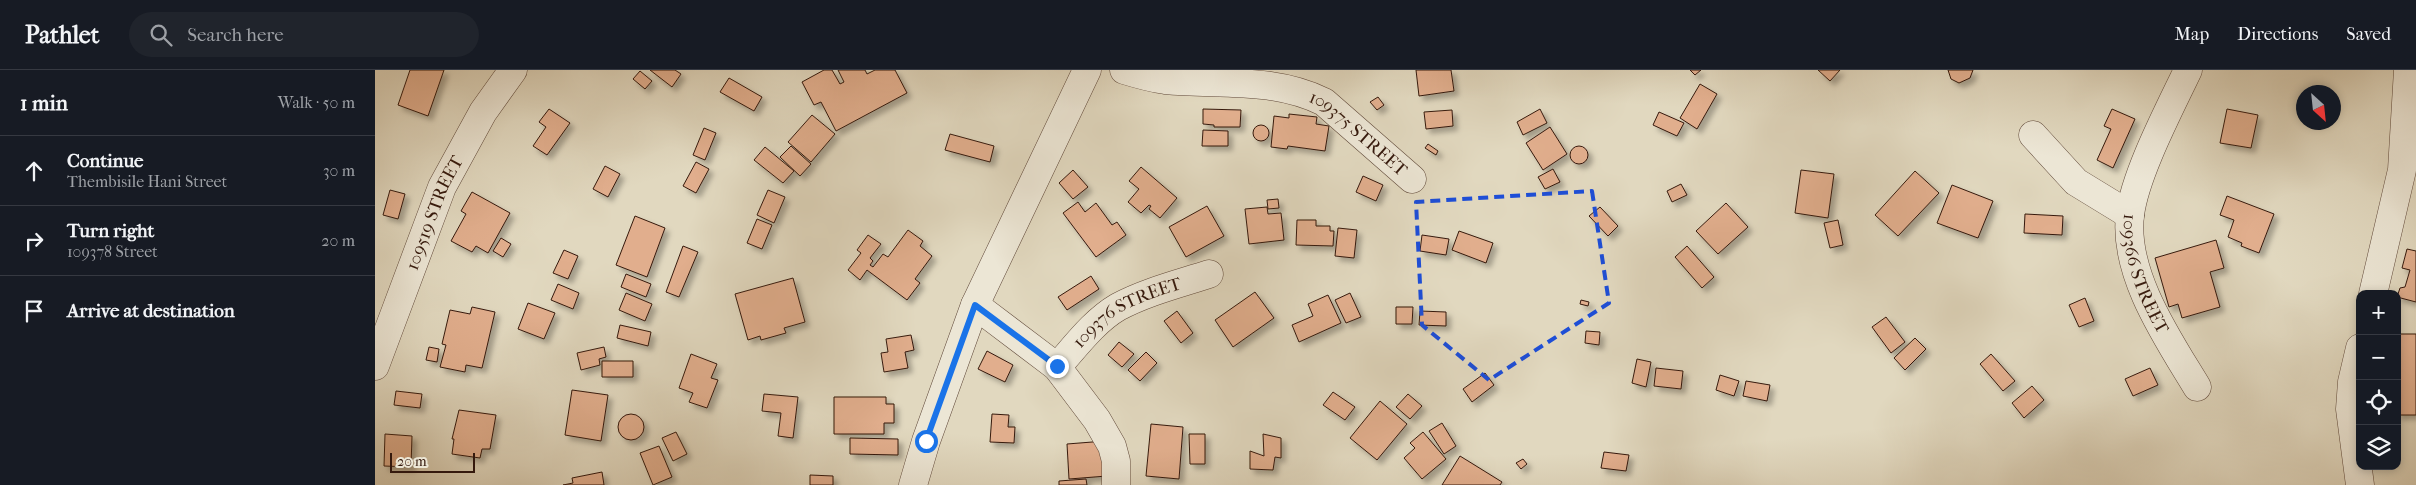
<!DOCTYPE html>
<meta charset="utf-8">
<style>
:root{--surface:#171b24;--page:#20242c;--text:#f1f3f6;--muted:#9ea1a6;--line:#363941}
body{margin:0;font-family:"IM FELL French Canon",serif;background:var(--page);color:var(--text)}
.controls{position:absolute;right:15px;bottom:15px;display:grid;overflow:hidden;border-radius:10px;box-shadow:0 2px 8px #0003}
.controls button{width:45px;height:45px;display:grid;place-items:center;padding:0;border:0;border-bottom:1px solid var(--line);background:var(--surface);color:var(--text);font:25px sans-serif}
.compass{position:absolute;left:1921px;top:15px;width:45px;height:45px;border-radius:50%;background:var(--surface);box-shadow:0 2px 8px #0003;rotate:153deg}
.scale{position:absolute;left:15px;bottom:12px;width:85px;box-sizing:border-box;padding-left:5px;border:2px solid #35190d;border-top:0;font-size:14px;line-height:18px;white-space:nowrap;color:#35190d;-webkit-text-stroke:4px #ece6d5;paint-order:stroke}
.stop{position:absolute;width:15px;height:15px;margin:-11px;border:4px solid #1a73e8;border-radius:50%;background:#fff}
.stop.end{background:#1a73e8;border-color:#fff;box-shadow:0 1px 5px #0008}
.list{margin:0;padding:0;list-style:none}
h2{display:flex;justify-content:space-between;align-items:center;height:65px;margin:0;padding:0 20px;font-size:21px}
h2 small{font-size:16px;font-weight:400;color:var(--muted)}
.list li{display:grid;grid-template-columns:32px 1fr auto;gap:15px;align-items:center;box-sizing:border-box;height:70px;padding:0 20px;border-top:1px solid var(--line)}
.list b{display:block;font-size:19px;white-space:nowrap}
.list p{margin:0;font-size:16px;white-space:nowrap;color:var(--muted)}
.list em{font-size:16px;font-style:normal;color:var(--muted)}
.icon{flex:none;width:28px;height:28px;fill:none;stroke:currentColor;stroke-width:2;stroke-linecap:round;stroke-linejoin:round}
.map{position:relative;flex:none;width:2041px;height:415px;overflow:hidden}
header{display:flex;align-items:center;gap:30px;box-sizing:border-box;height:70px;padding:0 25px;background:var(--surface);border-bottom:1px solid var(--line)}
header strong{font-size:24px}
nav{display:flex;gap:28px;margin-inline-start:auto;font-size:18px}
.search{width:350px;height:45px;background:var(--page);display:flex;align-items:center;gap:12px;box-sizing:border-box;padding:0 18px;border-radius:28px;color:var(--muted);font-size:19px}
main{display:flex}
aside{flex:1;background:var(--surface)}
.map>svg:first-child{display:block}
.building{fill:#e1ae8d;stroke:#35190d;filter:url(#shadow)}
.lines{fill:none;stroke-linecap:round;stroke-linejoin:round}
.minor-casing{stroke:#60493a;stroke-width:29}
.minor{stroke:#ece6d5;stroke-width:28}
.route{stroke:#1a73e8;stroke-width:6}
.marked{fill:none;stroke:#1d4ed8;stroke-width:4;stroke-dasharray:10 6;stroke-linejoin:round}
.labels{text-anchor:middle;stroke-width:4.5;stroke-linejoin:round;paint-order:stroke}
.street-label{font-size:18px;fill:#35190d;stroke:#ece6d5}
</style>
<header>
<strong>Pathlet</strong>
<div class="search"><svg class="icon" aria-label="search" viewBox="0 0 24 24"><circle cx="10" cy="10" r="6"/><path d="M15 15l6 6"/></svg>Search here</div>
<nav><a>Map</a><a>Directions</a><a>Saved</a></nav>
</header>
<main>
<aside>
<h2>1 min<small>Walk · 50 m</small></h2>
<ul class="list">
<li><svg class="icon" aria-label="ahead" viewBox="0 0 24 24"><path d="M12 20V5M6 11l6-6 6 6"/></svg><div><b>Continue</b><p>Thembisile Hani Street</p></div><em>30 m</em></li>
<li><svg class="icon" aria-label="right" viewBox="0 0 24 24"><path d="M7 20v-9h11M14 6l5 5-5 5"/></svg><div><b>Turn right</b><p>109378 Street</p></div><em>20 m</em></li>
<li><svg class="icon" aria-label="arrive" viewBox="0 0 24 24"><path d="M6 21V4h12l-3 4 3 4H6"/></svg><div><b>Arrive at destination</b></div></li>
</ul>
</aside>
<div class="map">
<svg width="2041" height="415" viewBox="0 0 2041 415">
<defs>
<filter id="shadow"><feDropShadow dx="4.5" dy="4.5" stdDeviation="2.5" flood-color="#0004"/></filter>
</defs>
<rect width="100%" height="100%" fill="#e1d8bf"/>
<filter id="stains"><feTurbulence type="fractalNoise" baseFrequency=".004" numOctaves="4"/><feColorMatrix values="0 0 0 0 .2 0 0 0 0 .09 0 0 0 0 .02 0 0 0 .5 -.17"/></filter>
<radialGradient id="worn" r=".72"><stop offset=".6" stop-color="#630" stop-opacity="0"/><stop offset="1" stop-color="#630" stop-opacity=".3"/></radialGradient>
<path class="building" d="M35,0h34l-16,46 -30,-11z
M275,0h25l6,4 -9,13z
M449,0h8l8,14 4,-2 -6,-12h27l2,4 8,-4h20l12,23 -71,38 -15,-29 -7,3 -12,-23z
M1041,0h35l3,21 -35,5z
M1315,0h11l-6,5z
M1443,0h22l-10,11z
M1573,0h25l-3,8 -11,5 -8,-4z
M265,1l12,10 -7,8 -12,-10z
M354,8l33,19 -8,14 -34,-19z
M1325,14l17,10 -20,35 -17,-11z
M1003,27l6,8 -7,5 -7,-8z
M174,39l21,14 -23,32 -14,-9 13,-19 -7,-5z
M828,39l38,1 -1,17h-26v-2l-11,-1z
M1165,39l7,14 -24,12 -6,-13z
M1737,39l23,10 -22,49 -16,-8 14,-31 -7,-3z
M1852,39l31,6 -7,33 -31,-5z
M1077,40l1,16 -27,3 -2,-17z
M1284,42l25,11 -7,13 -24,-11z
M914,44l28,3 -1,7 13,2 -4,25 -37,-5 -1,3 -16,-2 3,-31 15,2z
M437,45l23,19 -24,28 -23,-20z
M878 63a8 8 0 1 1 16 0a8 8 0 1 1-16 0Z
M1175,57l17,27 -24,16 -17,-27z
M329,58l12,5 -11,27 -12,-5z
M828,60l25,1v15h-26z
M575,64l44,12 -4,16 -45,-12z
M1053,74l10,7 -2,4 -11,-7z
M416,76l20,18 -11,12 -20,-19z
M1195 85a9 9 0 1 1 18 0a9 9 0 1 1-18 0Z
M390,77l29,24 -11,12 -29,-23z
M321,92l13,7 -13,24 -13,-7z
M230,96l15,8 -12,23 -15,-8z
M766,97l36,31 -17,20 -11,-9 2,-3 -2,-1 -8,8 -13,-11 11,-13 -10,-8z
M1178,99l7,13 -15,7 -7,-12z
M698,100l15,17 -15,12 -14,-16z
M1426,100l33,4 -6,44 -33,-5z
M1540,101l24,22 -41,43 -23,-21z
M988,106l20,9 -7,16 -20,-9z
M1306,114l6,11 -15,7 -5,-11z
M1577,115l41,16 -15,37 -41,-15z
M15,120l15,4 -7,25 -15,-4z
M393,120l17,7 -11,26 -17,-8z
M97,122l38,21 -22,40 -12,-7 -4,6 -21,-11 15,-27 -5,-3z
M1852,126l47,18 -15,39 -18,-7 1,-3 -14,-6 6,-17 -14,-5z
M903,129l1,9 -11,1 -1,-9z
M703,132l7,10 11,-9 16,22 5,-3 9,13 -30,22 -33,-44z
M1351,133l22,24 -30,27 -22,-23z
M832,136l17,30 -38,21 -17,-30z
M892,137l1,7 13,-1 3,27 -35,4 -4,-35z
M1225,137l18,19 -10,10 -19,-20z
M1650,144l38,2 -1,19 -38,-2z
M260,146l30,12 -18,49 -31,-12z
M382,149l15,6 -10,24 -15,-6z
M922,150h19v6h14v5h4l-1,15 -37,-1z
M1463,150l5,25 -13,3 -6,-25z
M963,158l19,2 -3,28 -19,-2z
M533,160l15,11 -3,5 12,10 -17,23 5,4 -13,17 -40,-30 -7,10 -12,-10 13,-17 -4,-3 11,-15 13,9 -11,14 3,3 -3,4 3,2 10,-13 5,3z
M1084,161l34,12 -7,20 -34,-13z
M1047,165l27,4 -3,16 -26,-4z
M126,168l10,6 -8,13 -10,-6z
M1841,170l8,28 -14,4 10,35 -38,11 -4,-14 -9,3 -14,-49z
M308,176l15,6 -19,45 -13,-5z
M1312,176l27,31 -12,11 -27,-31z
M2032,179l9,2v51l-19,-5 3,-9 5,-1 5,-17 -8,-2z
M189,180l14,6 -10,23 -15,-6z
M251,204l25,10 -5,13 -25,-10z
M716,206l8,13 -32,21 -9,-13z
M418,208l12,44 -21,6 2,5 -25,7 -1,-4 -12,4 -13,-46z
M183,214l21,9 -6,16 -22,-9z
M880,222l19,26 -41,29 -18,-27z
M251,223l26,11 -7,17 -26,-11z
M975,223l11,24 -15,6 -11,-23z
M953,225l13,28 -42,19 -7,-17 21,-9 -5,-12z
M1710,228l9,23 -15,6 -10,-22z
M1206,230l8,2 -1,4 -8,-2z
M153,233l27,10 -11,26 -26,-10z
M97,237l23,5 -13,56 -16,-3 -1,7 -25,-5 6,-22 -4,-1 8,-34 20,4z
M1021,237h17l-1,17h-16z
M802,241l16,22 -12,10 -17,-22z
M1045,241l26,1v14l-27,-1z
M1511,247l19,25 -14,11 -19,-26z
M245,255l31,7 -3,14 -31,-8z
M1211,261l14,1 -1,13 -14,-2z
M2022,264h19v81h-19z
M536,265l3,15 -9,2 3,16 -24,4 -3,-19 7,-1 -2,-13z
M1540,268l11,11 -21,21 -11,-12z
M744,272l15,12 -12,13 -14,-12z
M54,277l10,2 -2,13 -11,-2z
M229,277l2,10 -7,2 1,6 -19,5 -4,-17z
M612,281l26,14 -8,17 -27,-13z
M771,282l11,11 -17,18 -12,-11z
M316,284l26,10 -6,14 7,2 -11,28 -18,-6 4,-9 -14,-5z
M1616,284l24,27 -12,10 -23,-27z
M1262,289l14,3 -5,25 -14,-4z
M227,291h31v16h-31z
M1281,298l27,3 -2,18 -27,-3z
M1775,298l8,17 -25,11 -8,-17z
M1110,303l9,12 -22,17 -9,-13z
M1345,305l19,6 -5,15 -18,-6z
M1371,311l24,4 -3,16 -24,-5z
M1657,316l12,14 -20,18 -12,-15z
M197,320l36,5 -7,46 -36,-6z
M21,321l26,3 -2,14 -26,-3z
M958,322l22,15 -10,13 -22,-15z
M389,324l34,3 -5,41 -15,-2 3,-23 -19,-2z
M1033,324l14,12 -12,13 -14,-12z
M459,327h52v7h8v19h-10v11h-50z
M1005,331l27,23 -30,36 -27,-22z
M84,340l37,5 -6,34h-8l-2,9 -28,-4 2,-15h-2z
M243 357a13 13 0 1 1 26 0a13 13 0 1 1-26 0Z
M617,344l17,1 -1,12h7l-1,16 -24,-1z
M1067,353l14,23 -12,8 -15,-23z
M776,354l32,3 -4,52 -33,-3z
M301,362l11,22 -14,7 -11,-23z
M1048,362l23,27 -24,20 -18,-21 11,-10 -5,-5z
M10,364l27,2 -1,31 -27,-1z
M814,364h16v30h-15z
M888,364l18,4v20l-6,-1 -2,13 -23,-1v-18l14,5z
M475,368l48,1v16l-48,-1z
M730,371l2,35 -38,3 -2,-35z
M284,376l13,31 -19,8 -13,-32z
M1229,382l25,3 -3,16 -25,-3z
M1085,386l42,26 -2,3h-58z
M1148,389l4,5 -6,5 -5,-6z
M227,402l2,13h-41l10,-2 -1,-5z
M435,405l23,1v9h-23z
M711,409l1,6h-28v-4z"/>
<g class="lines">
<g class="minor-casing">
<g id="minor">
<path id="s1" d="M749,0c13,4 27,8 41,10 55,5 108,-3 159,22l88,77"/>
<path id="s2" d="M1813,0c-18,38 -53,104 -58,145 -7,59 38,124 67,172"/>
<path d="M1658,65l43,47 54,33"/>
<path d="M1998,224l29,-124 6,-100"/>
<path d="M600,235l82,62 40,53 15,26 4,15v24"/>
<path d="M1985,278l-8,34 -2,27 10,76"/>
<path id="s3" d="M0,296l67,-179 41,-75 30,-42"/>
<path id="s4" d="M682,297c18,-20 37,-46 61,-60 28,-15 60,-23 91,-33"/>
<path d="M538,415l13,-44 49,-136 112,-235"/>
</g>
</g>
<use href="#minor" class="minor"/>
</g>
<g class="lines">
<path class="route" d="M551,371l49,-136 82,61"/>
</g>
<path class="marked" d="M1217,121l17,112 -120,77 -67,-55 -6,-123z"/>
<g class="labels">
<g class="street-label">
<text dy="6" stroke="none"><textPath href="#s1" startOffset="250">109375 STREET</textPath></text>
<text dy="6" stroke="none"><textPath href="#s3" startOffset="164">109519 STREET</textPath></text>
<text dy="6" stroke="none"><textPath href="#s2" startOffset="218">109366 STREET</textPath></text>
<text dy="6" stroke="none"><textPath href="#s4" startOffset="91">109376 STREET</textPath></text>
</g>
</g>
<rect width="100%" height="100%" filter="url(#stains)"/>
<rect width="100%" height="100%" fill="url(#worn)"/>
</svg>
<div class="controls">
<button>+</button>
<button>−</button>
<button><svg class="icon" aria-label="locate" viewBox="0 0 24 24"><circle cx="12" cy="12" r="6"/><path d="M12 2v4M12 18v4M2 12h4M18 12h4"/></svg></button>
<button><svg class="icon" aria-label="layers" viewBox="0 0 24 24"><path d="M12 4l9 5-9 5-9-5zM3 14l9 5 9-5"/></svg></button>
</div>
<svg class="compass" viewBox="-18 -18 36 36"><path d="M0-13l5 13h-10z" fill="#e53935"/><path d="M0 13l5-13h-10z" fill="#9ea1a6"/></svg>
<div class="scale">20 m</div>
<div class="stop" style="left:551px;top:371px"></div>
<div class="stop end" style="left:682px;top:296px"></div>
</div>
</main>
